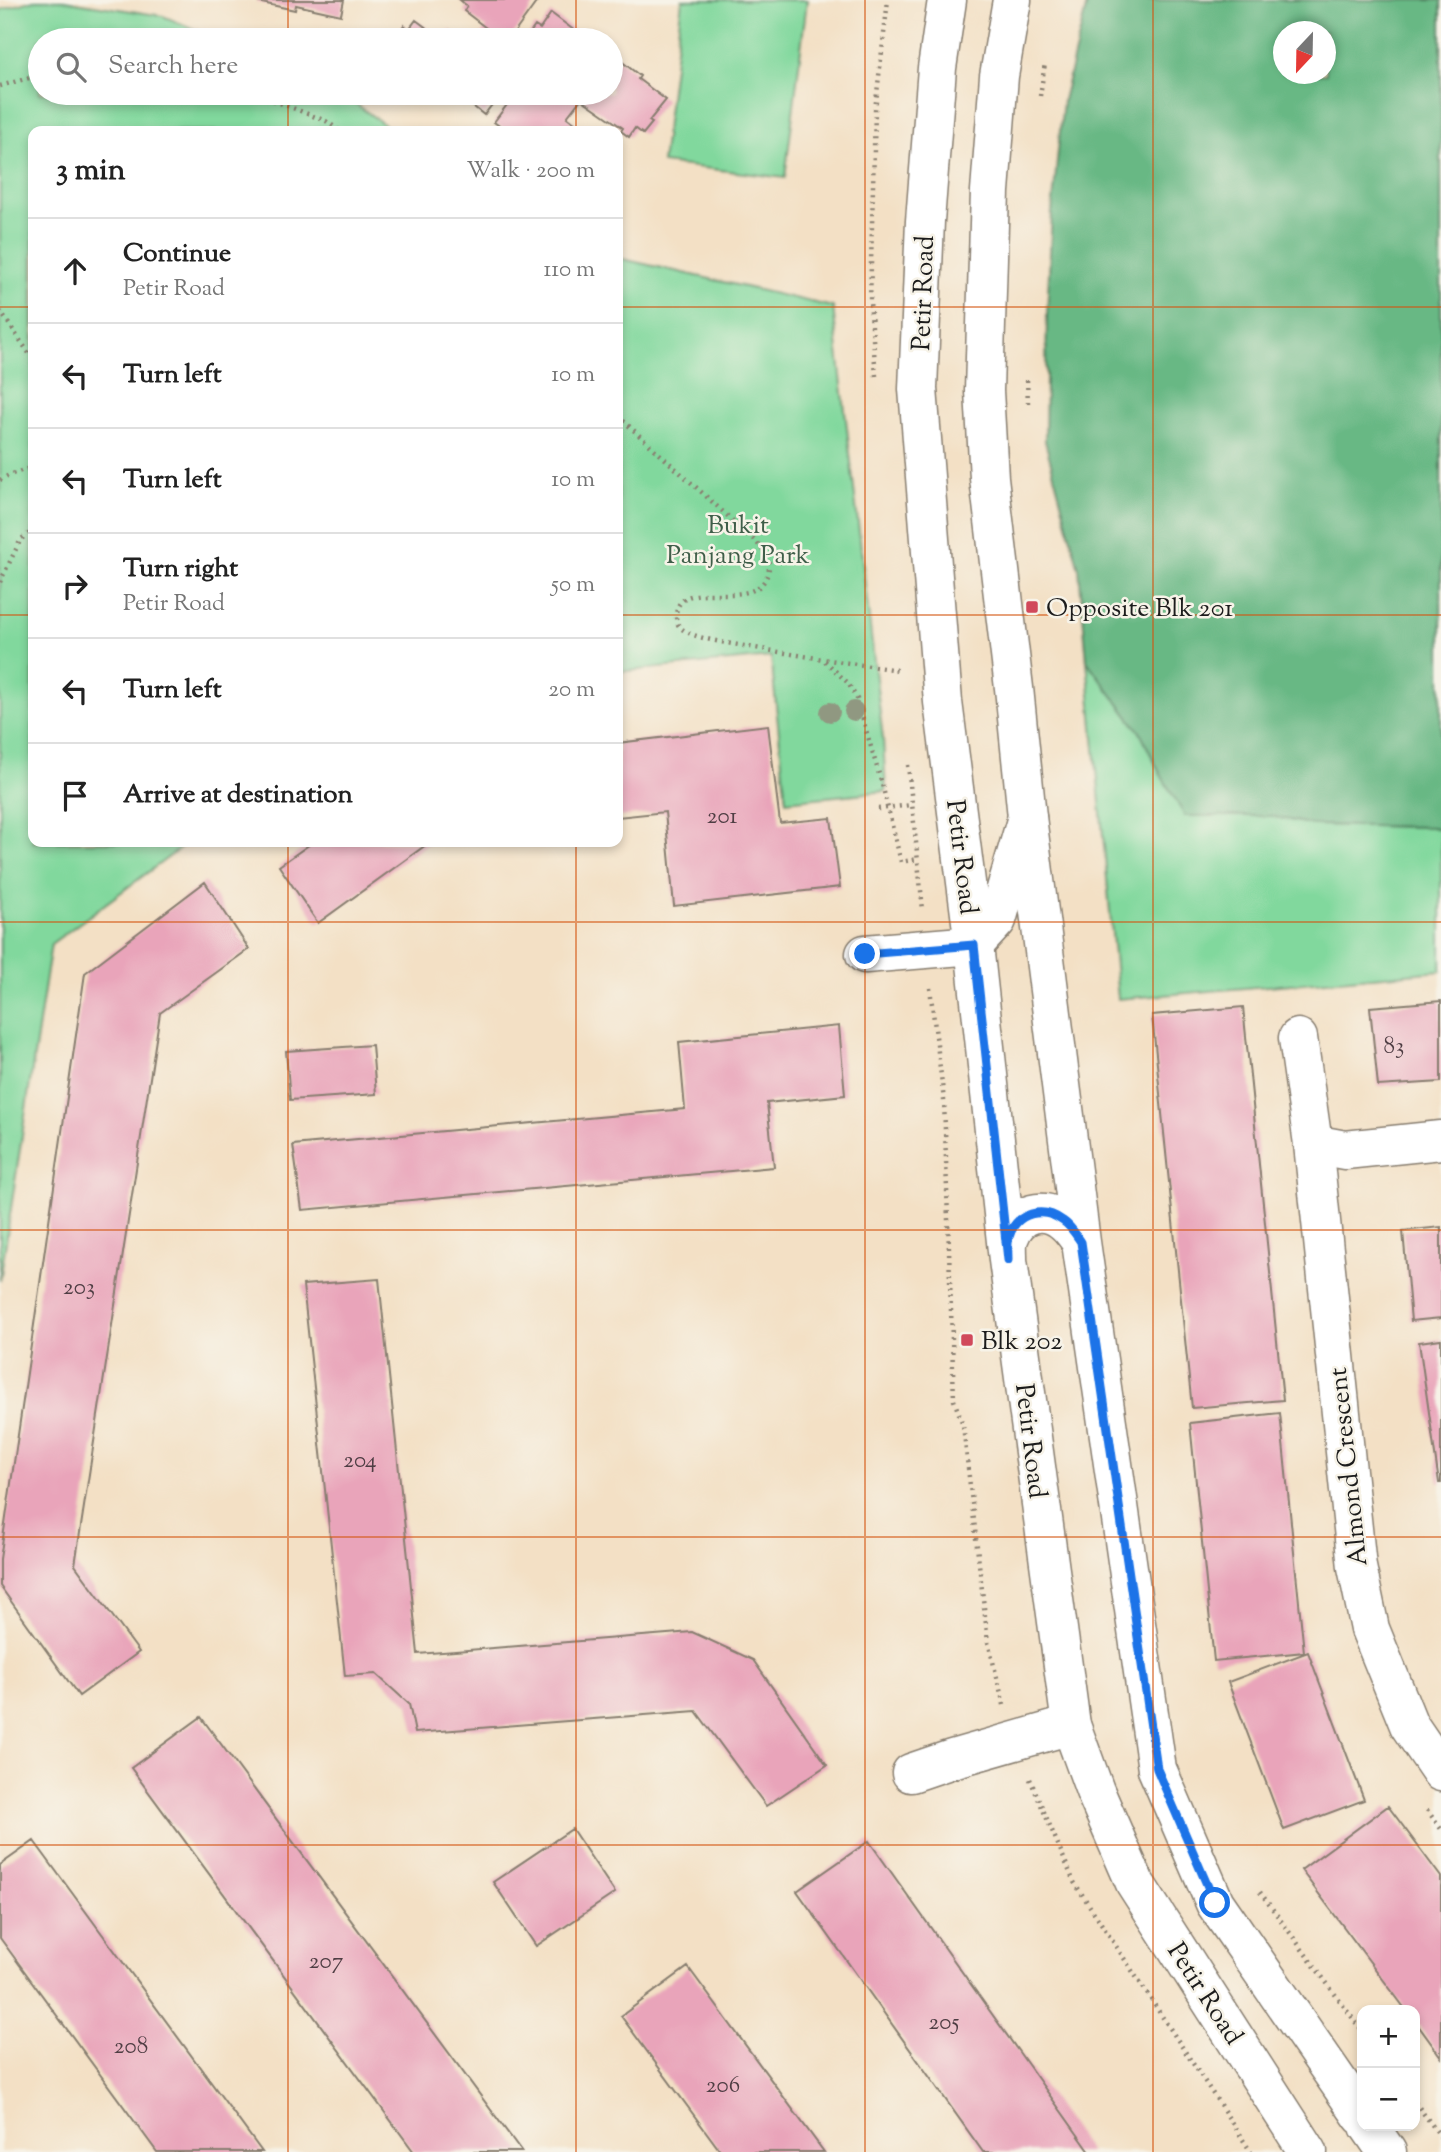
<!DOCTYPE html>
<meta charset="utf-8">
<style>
:root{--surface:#fff;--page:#f6f6f6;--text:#222;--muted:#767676;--line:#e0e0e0}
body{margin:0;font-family:"Sorts Mill Goudy",serif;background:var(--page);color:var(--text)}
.controls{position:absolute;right:21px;bottom:21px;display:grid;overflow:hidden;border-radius:14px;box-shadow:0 4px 10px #0003}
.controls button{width:63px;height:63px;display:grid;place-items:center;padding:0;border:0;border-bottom:2px solid var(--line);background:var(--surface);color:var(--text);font:35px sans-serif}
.compass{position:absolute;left:1273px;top:21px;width:63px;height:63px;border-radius:50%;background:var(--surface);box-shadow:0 4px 10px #0003;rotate:202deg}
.stop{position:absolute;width:21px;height:21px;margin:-16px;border:5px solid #1a73e8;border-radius:50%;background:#fff}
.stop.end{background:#1a73e8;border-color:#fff;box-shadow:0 2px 7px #0008}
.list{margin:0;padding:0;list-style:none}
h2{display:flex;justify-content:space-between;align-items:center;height:91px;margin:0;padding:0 28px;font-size:30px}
h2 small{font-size:23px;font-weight:400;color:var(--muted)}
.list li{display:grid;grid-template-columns:46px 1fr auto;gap:21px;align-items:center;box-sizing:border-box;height:105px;padding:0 28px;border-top:2px solid var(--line)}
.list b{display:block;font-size:26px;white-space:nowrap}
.list p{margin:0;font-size:23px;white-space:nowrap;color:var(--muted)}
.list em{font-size:23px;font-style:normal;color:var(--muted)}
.icon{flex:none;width:38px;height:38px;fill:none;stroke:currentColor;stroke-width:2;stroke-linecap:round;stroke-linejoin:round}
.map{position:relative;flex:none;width:1441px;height:2152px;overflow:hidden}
.search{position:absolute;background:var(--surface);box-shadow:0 4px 10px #0003;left:28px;top:28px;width:595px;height:77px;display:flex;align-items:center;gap:18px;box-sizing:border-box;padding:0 24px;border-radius:38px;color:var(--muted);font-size:26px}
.panel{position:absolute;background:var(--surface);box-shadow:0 4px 10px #0003;left:28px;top:126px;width:595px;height:721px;border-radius:14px}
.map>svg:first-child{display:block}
.green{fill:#81d89d;stroke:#4e7a5c;stroke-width:2}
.forest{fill:#68b884;stroke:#426a50;stroke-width:2;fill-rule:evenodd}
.building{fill:#e9a4ba}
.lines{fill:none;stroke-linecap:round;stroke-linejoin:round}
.minor-casing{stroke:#887e70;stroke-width:41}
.major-casing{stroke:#887e70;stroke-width:41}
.path{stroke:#887e70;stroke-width:4.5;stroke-dasharray:2 5;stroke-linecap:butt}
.minor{stroke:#fff;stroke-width:38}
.major{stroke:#fff;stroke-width:38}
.tree{fill:#909881}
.route{stroke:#1a73e8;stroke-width:9}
.grid{fill:none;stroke:#d4530e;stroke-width:2;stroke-opacity:0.55}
.poi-dot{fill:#d1495b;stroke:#f7f3e8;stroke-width:2.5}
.labels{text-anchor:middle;stroke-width:5;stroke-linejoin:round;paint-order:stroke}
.number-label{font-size:23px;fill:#4f3e44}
.street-label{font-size:26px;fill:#1c1c1c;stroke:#f7f3e8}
.park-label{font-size:26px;fill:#3f5e49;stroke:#f7f3e8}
.poi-label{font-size:26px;fill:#1c1c1c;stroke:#f7f3e8;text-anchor:start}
</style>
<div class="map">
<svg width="1441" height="2152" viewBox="0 0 1441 2152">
<rect width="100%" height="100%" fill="#f7f3e8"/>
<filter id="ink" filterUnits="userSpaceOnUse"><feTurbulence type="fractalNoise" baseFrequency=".0143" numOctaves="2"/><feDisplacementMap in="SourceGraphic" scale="14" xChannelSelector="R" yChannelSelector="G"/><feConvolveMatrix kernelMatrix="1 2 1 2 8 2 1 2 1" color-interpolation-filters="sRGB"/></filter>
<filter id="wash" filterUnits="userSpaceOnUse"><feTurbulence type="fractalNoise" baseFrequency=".00686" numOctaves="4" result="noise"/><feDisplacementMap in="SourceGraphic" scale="28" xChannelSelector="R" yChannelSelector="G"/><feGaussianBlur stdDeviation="1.57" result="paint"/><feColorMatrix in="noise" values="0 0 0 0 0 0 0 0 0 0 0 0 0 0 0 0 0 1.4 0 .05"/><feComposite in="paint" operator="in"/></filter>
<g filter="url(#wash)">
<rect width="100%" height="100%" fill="#f3e0c5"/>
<path class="green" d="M34,0h29l100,16 57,24h-180v53h301l52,38h-360v711h156l-138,102 -51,337v-1271z
M682,0h125l-22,178 -123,-15z
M618,258l215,49 50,432 3,52 -100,10 -15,-144 -153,15z
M1087,661l53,71 21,43 109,41 44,9 117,2 10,2v142l-323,28z"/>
<path class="forest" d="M1088,0h353v829l-10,-2 -117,-2 -44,-9h-85l-24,-41 -21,-43 -53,-71 -8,-92 -34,-128 2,-128 5,-101 11,-112zM1284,32h42v42h-42z"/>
<g id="blocks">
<path class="building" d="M258,0h86l-3,15 -45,-10 -1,5 -38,-8z
M460,0h78l-26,36 5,4h-45l4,-5 3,3 7,-10 -22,-17 3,-5z
M551,13l36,27h-62l10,-14 5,3z
M416,20l27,20 7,-10 13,10h-69l10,-15 5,4z
M611,53l29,23 -2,3 28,21 -17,21 3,2 -9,11 -8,-6 -6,9 -8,-6 2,-3 -42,-29 -14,18 18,14h-79l-12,-9 22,-29h95z
M442,93h59l-17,22 -25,-20 -5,7z
M768,725l12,98 51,-5 9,69 -166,19 -9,-94 -47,5v-74z
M313,842h117l-112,81 -39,-57z
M205,882l44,67 -89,64 -85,552 64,87 -60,44 -79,-110v-27l85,-586z
M1441,1001v81l-63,4 -8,-79z
M1243,1007l40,393 -91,8 -40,-393z
M839,1026l6,69 -78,8 7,64 -472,43 -9,-65 392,-36 -6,-67z
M372,1045l4,49 -86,6 -4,-49z
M1441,1227v91l-30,3 -8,-90z
M379,1279l39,375 274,-22 61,28 74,105 -61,41 -70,-95 -281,22 -6,-29 -33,-30 -31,2 -42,-391z
M1441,1339v144h-2l-20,-141z
M1280,1413l24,239 -90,9 -24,-238z
M1308,1652l56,148 -80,30 -56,-148z
M201,1717l321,435h-108l-283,-384z
M1388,1806l53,71v180l-26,-36v-11h-9l-105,-140z
M572,1829l43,64 -79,53 -43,-64z
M34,1841l228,311h-105l-157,-214v-73z
M869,1841l221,311h-107l-186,-261z
M688,1967l136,185h-103l-100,-136z"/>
</g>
</g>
<g filter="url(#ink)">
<use href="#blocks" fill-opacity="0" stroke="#887e70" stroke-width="2"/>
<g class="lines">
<g class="minor-casing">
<path id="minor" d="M865,954l109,-9 23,-25 30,-103
M1298,1038l15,106 44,423 13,62 39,96 32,47
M1313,1144l32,6 96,-10
M911,1773l41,-14 119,-34"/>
</g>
<g class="major-casing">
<path id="major" d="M947,0l-10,68 -12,153 -7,168 25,313 31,243 34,315 63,465 24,66 40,92 173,269
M1012,0l-13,76 -9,115 -6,200 5,87 25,210 13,129 54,425 76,527 58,134 147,213
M1008,1258c0,-7 -1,-16 2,-22 9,-24 34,-30 53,-15 8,6 13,14 18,21
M1369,2126l18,26"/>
</g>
<path class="path" d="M0,86l40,-11
M254,93l72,28 14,10
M1040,96l5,-33
M0,311l33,48
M876,376l-6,-74 5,-192 13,-110
M1027,380l1,23
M618,416l136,124c9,9 18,20 14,33 -13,43 -89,-1 -92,42 0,6 1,10 6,14 13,10 46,14 62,17 52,9 103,17 154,24
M0,480l9,-5 24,-8
M0,582l21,-43 12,-8
M825,661l23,22 9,16 26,89 18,74 17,-3
M908,765l15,145
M878,809l33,-4
M930,988l14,112 10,300 9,25 25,217 16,63
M1030,1779l44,103 177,270
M1427,1810l14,19
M1260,1892l102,139
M1415,2102l26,35"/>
<use href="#minor" class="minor"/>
<use href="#major" class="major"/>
</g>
<g class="tree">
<circle cx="854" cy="711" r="10"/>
<circle cx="830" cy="712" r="10"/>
</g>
</g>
<g class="lines" filter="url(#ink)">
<path class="route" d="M865,954l109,-9 34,315c0,-7 -1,-16 1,-23 7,-25 34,-31 54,-16 8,5 13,14 18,21l76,527 58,134"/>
</g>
<path class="grid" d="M288,0v40M576,0v40M865,0v2152M1153,0v2152M288,93v38M576,93v38M0,307h33M618,307h823M0,615h33M618,615h823M288,842v1310M576,842v1310M0,922h1441M0,1230h1441M0,1537h1441M0,1845h1441"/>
<g class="poi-dot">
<rect x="1025" y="600" width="14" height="14" rx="3.5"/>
<rect x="960" y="1333" width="14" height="14" rx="3.5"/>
</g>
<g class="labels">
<g class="number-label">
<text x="722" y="823">201</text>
<text x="1394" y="1053">83</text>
<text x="79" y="1294">203</text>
<text x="360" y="1467">204</text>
<text x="326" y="1968">207</text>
<text x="944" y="2029">205</text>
<text x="131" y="2053">208</text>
<text x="723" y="2092">206</text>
</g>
<g class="street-label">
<text transform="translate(922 293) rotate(-88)" y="9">Petir Road</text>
<text transform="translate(963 857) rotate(83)" y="9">Petir Road</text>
<text transform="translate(1032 1441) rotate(83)" y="9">Petir Road</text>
<text transform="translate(1347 1467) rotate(-96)" y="9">Almond Crescent</text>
<text transform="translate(1206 1993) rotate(57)" y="9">Petir Road</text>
</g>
<g class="park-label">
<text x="738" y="533">Bukit<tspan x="738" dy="30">Panjang Park</tspan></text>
</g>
<g class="poi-label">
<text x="1046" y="616">Opposite Blk 201</text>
<text x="981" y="1349">Blk 202</text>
</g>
</g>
</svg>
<div class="controls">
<button>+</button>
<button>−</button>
</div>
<svg class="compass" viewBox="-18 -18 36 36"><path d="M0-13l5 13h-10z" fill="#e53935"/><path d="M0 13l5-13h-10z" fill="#767676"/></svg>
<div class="stop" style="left:1215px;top:1903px"></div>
<div class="stop end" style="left:865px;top:954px"></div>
<div class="search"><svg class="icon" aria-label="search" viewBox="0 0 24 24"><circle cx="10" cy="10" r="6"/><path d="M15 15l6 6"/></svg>Search here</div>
<section class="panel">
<h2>3 min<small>Walk · 200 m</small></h2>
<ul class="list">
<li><svg class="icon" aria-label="ahead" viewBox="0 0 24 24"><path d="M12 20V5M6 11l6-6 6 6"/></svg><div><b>Continue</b><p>Petir Road</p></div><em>110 m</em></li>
<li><svg class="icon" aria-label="left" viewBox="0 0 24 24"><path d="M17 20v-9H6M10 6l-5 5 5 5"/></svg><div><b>Turn left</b></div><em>10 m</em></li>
<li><svg class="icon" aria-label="left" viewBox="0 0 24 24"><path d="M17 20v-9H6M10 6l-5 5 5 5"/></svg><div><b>Turn left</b></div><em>10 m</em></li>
<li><svg class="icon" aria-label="right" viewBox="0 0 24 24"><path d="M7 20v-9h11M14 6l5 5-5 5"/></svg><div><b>Turn right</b><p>Petir Road</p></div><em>50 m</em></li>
<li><svg class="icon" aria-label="left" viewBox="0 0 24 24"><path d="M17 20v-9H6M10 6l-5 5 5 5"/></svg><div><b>Turn left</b></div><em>20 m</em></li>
<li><svg class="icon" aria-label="arrive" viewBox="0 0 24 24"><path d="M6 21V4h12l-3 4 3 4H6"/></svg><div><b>Arrive at destination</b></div></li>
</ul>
</section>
</div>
